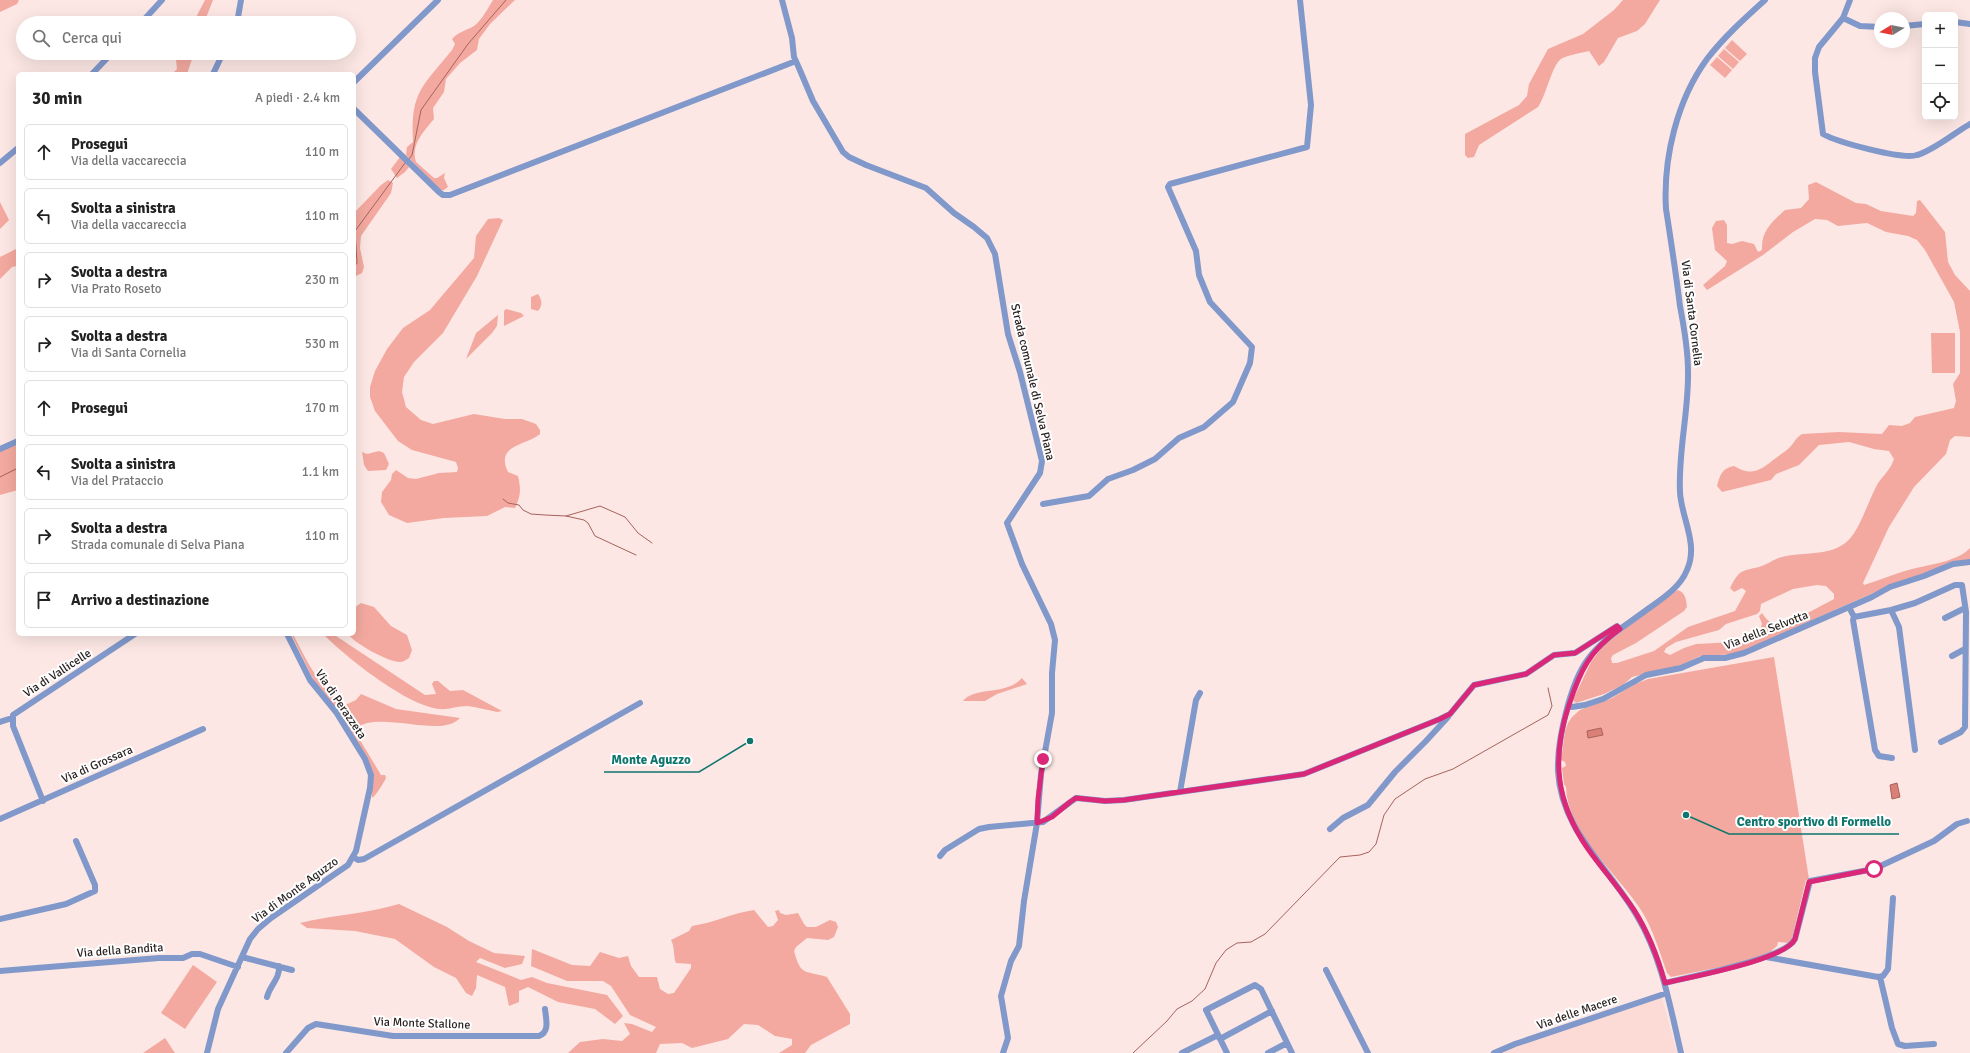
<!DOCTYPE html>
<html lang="it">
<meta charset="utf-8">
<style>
:root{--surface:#fff;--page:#f6f6f6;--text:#222;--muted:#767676;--line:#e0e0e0}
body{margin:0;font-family:Signika,sans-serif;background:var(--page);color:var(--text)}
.controls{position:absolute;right:12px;top:12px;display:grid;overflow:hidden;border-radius:6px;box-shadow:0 4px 16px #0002}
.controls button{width:36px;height:36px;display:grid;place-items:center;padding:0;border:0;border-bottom:1px solid var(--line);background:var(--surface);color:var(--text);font:20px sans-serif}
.compass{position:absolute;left:1874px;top:12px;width:36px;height:36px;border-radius:50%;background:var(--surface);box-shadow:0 4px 16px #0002;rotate:260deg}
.stop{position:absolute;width:12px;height:12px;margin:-9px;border:3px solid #db2777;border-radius:50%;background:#fff}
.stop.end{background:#db2777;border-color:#fff;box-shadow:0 1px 4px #0008}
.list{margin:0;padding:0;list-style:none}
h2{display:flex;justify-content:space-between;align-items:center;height:52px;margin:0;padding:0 16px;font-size:17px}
h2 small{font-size:13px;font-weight:400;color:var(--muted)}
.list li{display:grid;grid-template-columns:26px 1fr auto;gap:12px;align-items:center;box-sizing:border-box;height:56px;margin:0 8px 8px;padding:0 8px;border:1px solid var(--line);border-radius:6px}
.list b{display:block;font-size:15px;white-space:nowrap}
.list p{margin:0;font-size:13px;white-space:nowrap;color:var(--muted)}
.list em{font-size:13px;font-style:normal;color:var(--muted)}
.icon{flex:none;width:22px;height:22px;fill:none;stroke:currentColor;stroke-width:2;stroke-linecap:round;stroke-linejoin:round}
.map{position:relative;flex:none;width:1970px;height:1053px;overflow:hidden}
.search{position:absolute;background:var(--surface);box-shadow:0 4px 16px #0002;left:16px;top:16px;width:340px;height:44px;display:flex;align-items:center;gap:10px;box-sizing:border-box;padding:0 14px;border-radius:22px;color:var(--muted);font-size:15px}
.panel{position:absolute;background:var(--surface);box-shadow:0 4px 16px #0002;left:16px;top:72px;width:340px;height:564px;border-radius:6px}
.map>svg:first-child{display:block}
.built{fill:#fcdad5}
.green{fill:#f3a99f;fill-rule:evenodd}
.water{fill:#db8076;stroke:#a5635c}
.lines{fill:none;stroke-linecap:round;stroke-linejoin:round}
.stream{stroke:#a5635c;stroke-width:1}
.minor{stroke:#8098ca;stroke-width:6}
.route{stroke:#db2777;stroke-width:5}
.labels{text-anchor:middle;stroke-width:4;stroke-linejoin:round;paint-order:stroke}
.street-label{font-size:12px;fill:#281f1e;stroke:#fff}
.leader{fill:none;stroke:#0f766e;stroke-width:1.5}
.callout-dot{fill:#0f766e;stroke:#fff;stroke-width:1.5}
.callout-label{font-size:13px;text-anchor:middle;font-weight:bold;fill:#0f766e;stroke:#fff;stroke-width:4;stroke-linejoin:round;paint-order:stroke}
</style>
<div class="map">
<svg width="1970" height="1053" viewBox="0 0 1970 1053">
<rect width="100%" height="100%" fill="#fce7e4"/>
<path class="built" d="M1662,997l15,56h-179l12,-5z"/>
<path class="green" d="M0,0h19l-2,4 -17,8z
M205,0h8l-9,23h-11z
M493,0h22l-25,24 -11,15 -2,11 -17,13 -14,16 -2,13 -11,16 1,11c-9,11 -24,26 -18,43l18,16h3l8,-5 -1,5 4,9 -4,3h-4l-34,-35 1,-8 6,-5c-3,-50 10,-56 39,-92l3,-6 -3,-5c8,-8 13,-8 22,-13 8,-6 14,-18 19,-26z
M1623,0h37l-15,24 -8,7 -19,7 -14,24 -5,4 -10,-15c-8,2 -21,4 -28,8 -9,6 -15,37 -23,48l-59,38 -5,12 -6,1 -3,-3v-21l54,-29 8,-9 2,-12 19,-35 35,-15 31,-24z
M1732,40l15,14 -7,7 -15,-13z
M1724,49l15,13 -6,7 -15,-13z
M178,53h16l-7,21h-15l5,-5 -1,-9z
M1717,57l15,13 -7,8 -15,-13z
M400,157l9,10 -4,5 -8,6 -6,-9z
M388,180l5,3 -2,10 -30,43 -1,12 4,19 -2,6 -8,4v-64l27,-28z
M1816,182l40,21 10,1 15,7 32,5 3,-3 1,-12 3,-1 25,32 3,30 7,13 15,16v146l-15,-1 -5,4 -4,14 -32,33 -25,40 -26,56 1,2c16,-5 32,-12 48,-16 16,-4 47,-8 58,-21v11l-90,31 -144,64 -36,2 -18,9 -50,12 -9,8 -19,9 -28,9 -3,-3 18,-38 13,-17 73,-55c9,2 9,10 10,17l-3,4 -48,32 -23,12 -2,3 1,5h5l37,-12 34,-24 47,-16 11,-20 -4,-3 -8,4 -4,-4c9,-18 11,-17 29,-21 8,-2 15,-8 23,-10 22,-6 54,1 70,-21 9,-12 16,-33 23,-47 5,-12 15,-17 19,-30l-5,-8 -15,-2 -25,-7 -30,3 -20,20 -23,9 -5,6 -49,12 -5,-6c3,-11 5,-18 17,-20 19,11 26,4 42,-8 5,-4 12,-8 15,-12 4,-5 6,-9 11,-12l37,-2 43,2 7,-9 13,1 8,-3 5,-6 39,-9 2,-7 -3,-17 7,-11v-41l-6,-30 -29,-52 -8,-10 -9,-4 -22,-4 -19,-9 -29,3 -11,-6 -12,-1 -22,13 -30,23 -56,35 -4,-5 22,-19 2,-5 -12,-11 -3,-22 4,-7 8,-1 3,5v18l5,1 10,-3 12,3 4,8 4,-2c-1,-19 10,-28 23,-40l16,-2 8,-9 -1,-14zM1817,585l9,1 8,8v5l-49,26c-12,1 -16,-2 -23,-12l-3,3 3,8 -2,6 -25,12 -39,2 -12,4 -14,7 -6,-3 2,-4 10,-6 43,-12 7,-6 31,-10 3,-3 1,-7 32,-15z
M0,202l9,18 -9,9z
M499,218l4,2 -26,56 -34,57 -29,29 -10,15 -2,15 4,15 15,13 12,4 41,-10 31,5h17l14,5 4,6v4c-15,12 -45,11 -32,38l10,4c3,13 3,20 -3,32l-10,-1 -18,9 -43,2 -37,5 -18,-8 -8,-13 1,-10 9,-12 1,-6 4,-4 12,8 8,1 23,-6 18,-1 1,-4 -2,-6 -44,-12 -14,-9 -23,-30 -5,-14v-10l5,-16 12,-22 16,-21 27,-18 44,-52 2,-22 12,-17z
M18,248v18l-6,1 -12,12v-22z
M538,294c4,6 5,11 0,17l-7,-2v-12z
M506,309l15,4 3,3 -20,10v-15z
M498,315l-1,11 -5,7 -26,26 10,-26z
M1931,333h24v40h-23z
M18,443v47l-18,5v-45z
M379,451l5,2 5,11 -3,6 -18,1 -4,-6 -2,-13 5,2z
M361,603l13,4 17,19 16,9 5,15 -3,8c-3,2 -6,4 -9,4 -12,0 -46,-19 -52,-28h6v-26z
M323,634h10l92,61 11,-1 -4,-10 2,-3h4l12,10 13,-1 39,21 -5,1c-10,-2 -20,-5 -30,-6 -10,0 -19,4 -28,3 -33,-4 -92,-51 -116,-75z
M292,636h2c16,31 23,46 49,70l13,-6 5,-6 35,15 64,9c-18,21 -80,-8 -104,10l1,7 24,40h4l1,3c-2,4 -10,18 -14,20v-26l-60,-95z
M1774,657l35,222 -3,1 -15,63 -13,-1 -1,4 -7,6 -29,11 -70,14 -4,-4c-7,-20 -14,-44 -26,-63 -24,-37 -74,-77 -75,-123l-2,-3 -2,-16 4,-2 -1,-4 -4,-2 4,-29 3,-8 4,-6 8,-7 32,-12 23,-14 13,-5z
M1022,678l5,6 -30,10 -12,7h-22c12,-15 43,-5 59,-23z
M399,904l48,23 22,14 25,12 31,3 -3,8 -17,4 -25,-10 -4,4 45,18 11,-3 15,6 60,12 16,21 -8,8 -20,-15 -37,-7 -30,-15 -9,4v11l-10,4 -4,-19 -28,-12 -1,13 -4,8 -6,-3 -10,-15 -22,-11 -39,-28 -40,-8 -48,-3 -7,-5c33,-8 66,-9 99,-19z
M754,910l14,17 5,-1 5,-6 -3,-9 4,-1 1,3 6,2 12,-2 6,11 3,3h9l14,-7 6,2 2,5 -4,10 -6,3 -21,-2 -11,9 -2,4c7,26 11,19 33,26l23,37v10l-39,21 -6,8h-26l13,-8v-6l-17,-3 -17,-11 -14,-1 -16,15 -36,9 -10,-5 -22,1 -4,9h-88l12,-11 23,-3 19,2 8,-7 -6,-11 8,1 20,8 4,-5 -26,-12 -19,-29 -8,-5h-36l-36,-15 1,-17 40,16 18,1 10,-14 19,6 9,-2 3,10 8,11h18l3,12 8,5 6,-1 17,-25v-4l-15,-1c-3,-7 -1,-16 -5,-23l18,-9 3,-5c21,-3 41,-13 62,-16z
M193,965l24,17 -32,47 -24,-16z
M165,1038l10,15h-32z"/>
<path class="water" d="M1601,728l2,7 -15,3 -1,-7z
M1897,783l3,14 -8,2 -2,-14z"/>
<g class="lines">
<path class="stream" d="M409,159l3,-4 9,-45 47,-66 38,-44
M354,267l3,-4 -2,-32 50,-68
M0,477l18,-9
M503,499l5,4 11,2 4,5 8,4 14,1 21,1 34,-10 25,11 13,16 14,10
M566,516l18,4 4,3 7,13 41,19
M1133,1053l34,-32 10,-12 15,-8 13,-12 11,-26 10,-13 11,-7 14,-1 14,-8 75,-77 20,-2 9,-3 7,-8 8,-29 11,-16 30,-20 28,-10 95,-54 4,-9 -4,-18"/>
<path class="minor" d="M782,0l10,38 2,19 5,11 14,33 30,51 6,5 17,8 60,23 28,25 20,14 13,11 8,16 13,80 12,38 22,89 -2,12 -33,50 15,41 29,60 4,16 -3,33v40l-11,61 -4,49 -13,78 -5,45 -8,15 -10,35 7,42 -5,15
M1850,0l-7,18 -24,29 -4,11v14l8,62c14,8 79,26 94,21 17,-5 37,-22 53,-31
M1843,18l17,8 20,1
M1955,22l15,2
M141,23l21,-23
M237,23l4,-23
M1904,26l21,-2
M92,74l20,-21
M213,74l10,-21
M354,82l84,-82
M354,109l85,83 4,3h7l346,-134
M0,163l18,-15
M0,449l18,-8
M1043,504l46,-8 19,-17 25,-9 22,-11 24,-21 25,-11 29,-25 17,-39 2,-16 -42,-45 -11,-27 -3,-24 -28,-64 2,-3 137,-37 4,-42 -11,-105
M1849,607l5,10 -1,3 22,130 4,6 13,2
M1891,610l8,17 16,123
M1854,617l37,-7 24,-7 40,-18h7l4,27 -1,115 -4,5 -20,10
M1945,618l20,-10
M1952,656l13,-7
M1569,706l3,1 13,-2 18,-6 43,-24 35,-7 23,-10h21l19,-5 128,-56 18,-10 34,-11 29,-12 17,-2
M0,722l12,-4
M1180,792l16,-92 4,-7
M43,801l-30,-75v-11l122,-81
M0,819l203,-90
M1330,829l13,-11 25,-13 27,-33 31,-31 22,-24
M940,856l5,-6 34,-21 10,-2 54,-5 33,-24 29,3 19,-1 180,-26 136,-55 10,-5 24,-29 52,-11 28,-19 21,-2 42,-27 3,3
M353,857l5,3 6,-1 276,-156
M0,919l66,-15 29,-13v-6l-19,-44
M242,957l50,13
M1766,957l112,20 5,-1 5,-7 5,-71
M1326,970l42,83
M0,971l159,-13h24l9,-4h8l38,13
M1880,977l12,51 6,16 7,2 29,-2
M1665,983c23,-6 121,-24 130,-44l15,-58 64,-12 60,-28 23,-17 10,-3
M267,997c3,-12 13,-18 12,-31
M1220,1039l52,-28
M207,1053l11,-44 32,-70 8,-10 13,-11 77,-53 8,-14 14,-63 1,-13 -6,-16 -29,-47 -26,-32 -23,-46
M286,1053l22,-25 8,-4 77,12h146c11,-4 7,-17 6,-27
M1182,1053l36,-18
M1227,1053l-21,-43 49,-25 6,4 31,64
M1268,1053l19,-10
M1494,1053l21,-9 152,-51
M1681,1053c-11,-47 -19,-95 -44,-137 -28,-49 -76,-85 -79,-145 -1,-30 12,-88 30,-112 14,-19 34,-31 53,-45 17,-13 38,-24 46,-44 12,-26 -6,-53 -7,-78 -2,-41 9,-81 8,-121 0,-22 -4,-44 -8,-65 -4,-32 -9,-65 -14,-97 -3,-51 11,-109 41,-150 17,-22 38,-41 58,-59"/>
</g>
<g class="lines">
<path class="route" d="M1043,759l-5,40 -1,24 15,-6 18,-15 6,-4 29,3 19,-1 180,-26 136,-55 10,-5 24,-29 52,-11 28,-19 21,-2 42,-27 3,3c-30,21 -40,42 -51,76 -18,53 -13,98 19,144 15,21 32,40 46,61 14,22 24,48 31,73 24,-6 121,-23 130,-44l14,-57 65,-13"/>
</g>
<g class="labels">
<g class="street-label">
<text transform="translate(1692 313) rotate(83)" y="4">Via di Santa Cornelia</text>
<text transform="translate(1033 382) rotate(77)" y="4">Strada comunale di Selva Piana</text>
<text transform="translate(1766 630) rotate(-21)" y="4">Via della Selvotta</text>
<text transform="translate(57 673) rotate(-33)" y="4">Via di Vallicelle</text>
<text transform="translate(341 704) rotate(56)" y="4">Via di Perazzeta</text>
<text transform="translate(97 764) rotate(-24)" y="4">Via di Grossara</text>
<text transform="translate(295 890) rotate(-36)" y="4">Via di Monte Aguzzo</text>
<text transform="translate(120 950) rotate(-4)" y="4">Via della Bandita</text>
<text transform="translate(1577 1012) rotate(-19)" y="4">Via delle Macere</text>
<text transform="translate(422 1023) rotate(2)" y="4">Via Monte Stallone</text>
</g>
</g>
<path class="leader" d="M750 741L699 772H604M1686 815L1729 834H1899"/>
<g class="callout-dot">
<circle cx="750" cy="741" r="4"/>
<circle cx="1686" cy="815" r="4"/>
</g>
<g class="callout-label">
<text x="651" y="764">Monte Aguzzo</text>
<text x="1814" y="826">Centro sportivo di Formello</text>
</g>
</svg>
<div class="controls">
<button>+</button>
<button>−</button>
<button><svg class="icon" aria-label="locate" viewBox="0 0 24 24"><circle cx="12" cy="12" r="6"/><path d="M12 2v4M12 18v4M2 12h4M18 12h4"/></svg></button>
</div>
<svg class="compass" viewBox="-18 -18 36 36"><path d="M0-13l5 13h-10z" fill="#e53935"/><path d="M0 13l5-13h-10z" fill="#767676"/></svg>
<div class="stop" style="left:1874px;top:869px"></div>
<div class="stop end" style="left:1043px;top:759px"></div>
<div class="search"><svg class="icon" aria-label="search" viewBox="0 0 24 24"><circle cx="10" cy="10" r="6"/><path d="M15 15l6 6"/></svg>Cerca qui</div>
<section class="panel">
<h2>30 min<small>A piedi · 2.4 km</small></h2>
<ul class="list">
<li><svg class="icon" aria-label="ahead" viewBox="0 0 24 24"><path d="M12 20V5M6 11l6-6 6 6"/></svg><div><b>Prosegui</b><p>Via della vaccareccia</p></div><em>110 m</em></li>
<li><svg class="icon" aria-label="left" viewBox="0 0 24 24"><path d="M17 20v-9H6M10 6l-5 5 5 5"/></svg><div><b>Svolta a sinistra</b><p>Via della vaccareccia</p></div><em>110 m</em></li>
<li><svg class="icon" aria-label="right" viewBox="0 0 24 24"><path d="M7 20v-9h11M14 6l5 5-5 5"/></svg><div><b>Svolta a destra</b><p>Via Prato Roseto</p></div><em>230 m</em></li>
<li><svg class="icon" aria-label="right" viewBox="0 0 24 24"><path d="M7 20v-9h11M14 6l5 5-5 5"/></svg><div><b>Svolta a destra</b><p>Via di Santa Cornelia</p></div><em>530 m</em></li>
<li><svg class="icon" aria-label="ahead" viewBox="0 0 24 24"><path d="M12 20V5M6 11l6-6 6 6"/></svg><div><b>Prosegui</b></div><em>170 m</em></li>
<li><svg class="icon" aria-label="left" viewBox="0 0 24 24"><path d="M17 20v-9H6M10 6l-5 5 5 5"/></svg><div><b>Svolta a sinistra</b><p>Via del Prataccio</p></div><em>1.1 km</em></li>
<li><svg class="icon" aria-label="right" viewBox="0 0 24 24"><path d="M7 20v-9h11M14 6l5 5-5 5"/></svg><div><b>Svolta a destra</b><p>Strada comunale di Selva Piana</p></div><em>110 m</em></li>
<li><svg class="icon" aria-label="arrive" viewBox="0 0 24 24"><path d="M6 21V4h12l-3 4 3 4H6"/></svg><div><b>Arrivo a destinazione</b></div></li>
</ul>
</section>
</div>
